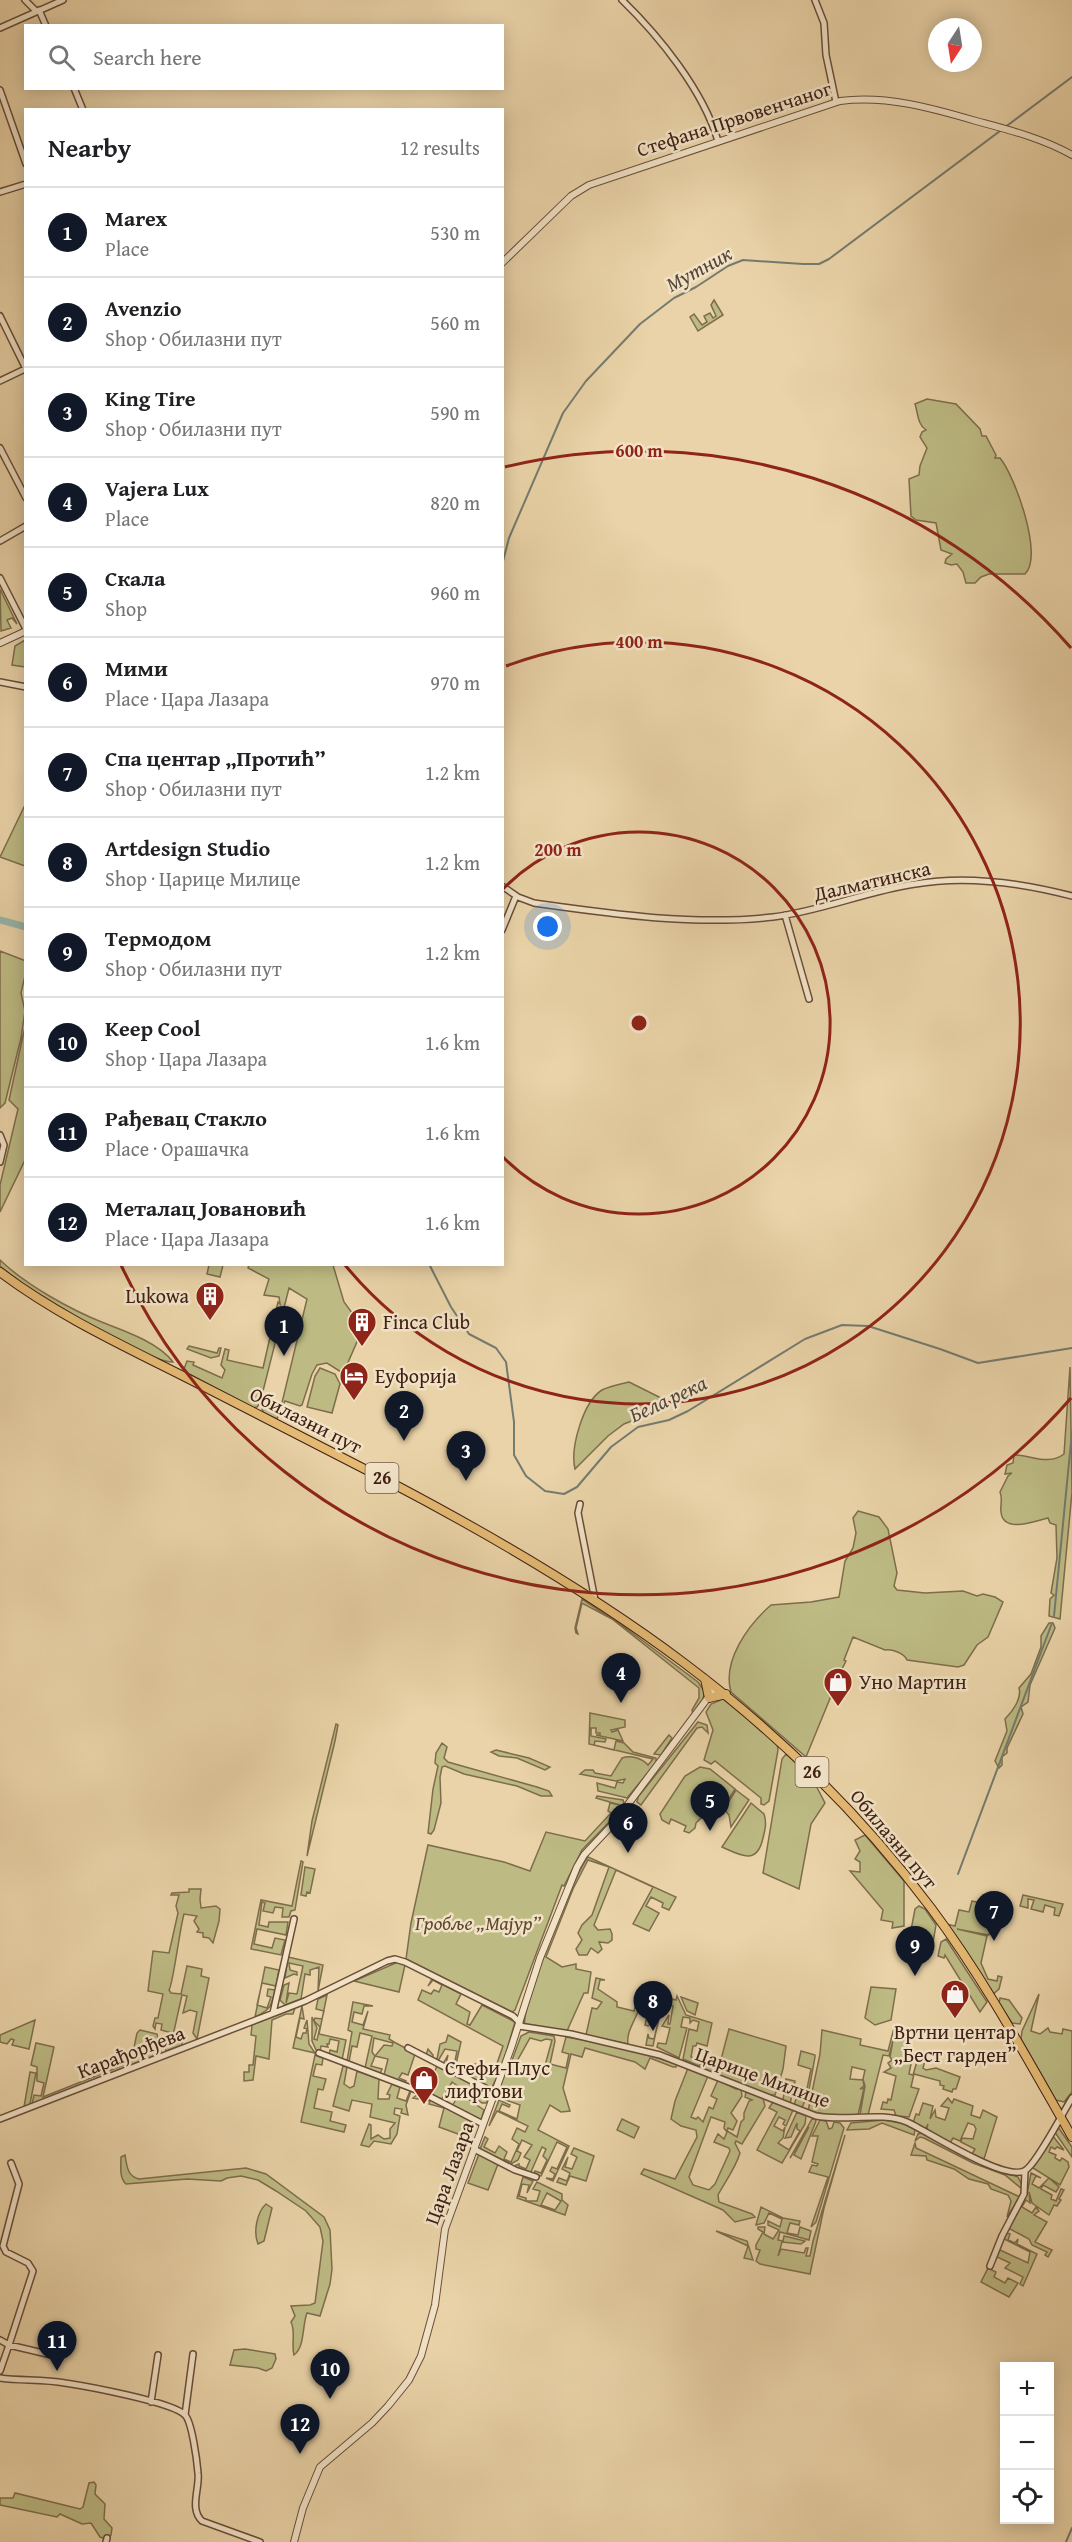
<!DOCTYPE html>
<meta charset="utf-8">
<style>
:root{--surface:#fff;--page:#f6f6f6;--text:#202124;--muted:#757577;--line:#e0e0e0;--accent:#111827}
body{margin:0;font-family:"Gentium Book Plus",serif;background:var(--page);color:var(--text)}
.controls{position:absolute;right:18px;bottom:18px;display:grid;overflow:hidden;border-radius:0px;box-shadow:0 3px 15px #0003}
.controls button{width:54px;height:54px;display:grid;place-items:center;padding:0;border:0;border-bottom:2px solid var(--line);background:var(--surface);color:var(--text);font:30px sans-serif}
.compass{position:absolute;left:928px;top:18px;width:54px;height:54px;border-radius:50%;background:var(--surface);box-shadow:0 3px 15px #0003;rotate:192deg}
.you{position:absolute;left:548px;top:927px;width:21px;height:21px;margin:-15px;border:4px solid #fff;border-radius:50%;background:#1a73e8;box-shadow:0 0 0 9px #1a73e833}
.badge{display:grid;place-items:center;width:39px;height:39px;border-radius:50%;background:var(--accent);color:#fff;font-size:20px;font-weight:700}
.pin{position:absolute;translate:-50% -50px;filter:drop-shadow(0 2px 3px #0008)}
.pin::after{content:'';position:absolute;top:32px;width:21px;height:18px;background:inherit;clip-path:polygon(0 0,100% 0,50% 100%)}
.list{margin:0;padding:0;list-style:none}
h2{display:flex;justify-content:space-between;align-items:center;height:78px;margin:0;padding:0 24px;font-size:26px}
h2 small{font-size:20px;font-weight:400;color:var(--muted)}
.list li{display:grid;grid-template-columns:39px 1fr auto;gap:18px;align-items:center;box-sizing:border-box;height:90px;padding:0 24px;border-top:2px solid var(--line)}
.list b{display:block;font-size:22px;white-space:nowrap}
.list p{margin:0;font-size:20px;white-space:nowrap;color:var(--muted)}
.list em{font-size:20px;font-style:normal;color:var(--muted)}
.icon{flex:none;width:33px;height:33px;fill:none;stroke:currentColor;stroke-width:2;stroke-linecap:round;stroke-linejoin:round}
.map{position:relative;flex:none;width:1072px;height:2542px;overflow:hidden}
.search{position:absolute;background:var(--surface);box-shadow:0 3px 15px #0003;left:24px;top:24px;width:480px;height:66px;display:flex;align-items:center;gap:15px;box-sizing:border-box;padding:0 21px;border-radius:0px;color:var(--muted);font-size:22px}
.panel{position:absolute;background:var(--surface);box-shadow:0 3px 15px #0003;left:24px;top:108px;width:480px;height:1158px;border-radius:0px}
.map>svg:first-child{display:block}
.green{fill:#bdba83;stroke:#7e6d4c;stroke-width:1.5;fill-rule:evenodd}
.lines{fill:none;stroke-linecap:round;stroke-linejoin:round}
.stream{stroke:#747b70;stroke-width:2}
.canal{stroke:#98b7ad;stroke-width:7}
.minor-casing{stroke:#6a4d39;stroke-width:8}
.tertiary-casing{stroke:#6a4d39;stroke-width:8}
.primary-casing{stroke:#3f2014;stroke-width:10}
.minor{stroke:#f1e2c6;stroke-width:5}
.tertiary{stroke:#f1e2c6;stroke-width:6}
.primary{stroke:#e5ba74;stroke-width:8}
.ring{fill:none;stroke:#8f2418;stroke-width:3}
.labels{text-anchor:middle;stroke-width:5;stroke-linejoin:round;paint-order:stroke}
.shield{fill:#f1e2c6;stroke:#745a49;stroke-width:1.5}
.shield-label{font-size:18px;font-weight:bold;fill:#3f2014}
.street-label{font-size:20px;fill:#3f2014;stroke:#f1e2c6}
.poi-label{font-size:20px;fill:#3f2014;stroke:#f1e2c6;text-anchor:start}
.park-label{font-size:20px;font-style:italic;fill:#5e4630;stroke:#f1e2c6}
.water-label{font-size:21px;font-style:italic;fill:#55463a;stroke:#f1e2c6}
.centre{fill:#8f2418;stroke:#f1e2c6;stroke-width:3}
.ring-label{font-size:18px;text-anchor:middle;font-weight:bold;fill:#8f2418;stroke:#f1e2c6;stroke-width:5;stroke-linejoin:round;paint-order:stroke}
</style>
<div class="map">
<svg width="1072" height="2542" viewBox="0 0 1072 2542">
<rect width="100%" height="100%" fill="#ead3a8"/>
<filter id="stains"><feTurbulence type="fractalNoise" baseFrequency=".00333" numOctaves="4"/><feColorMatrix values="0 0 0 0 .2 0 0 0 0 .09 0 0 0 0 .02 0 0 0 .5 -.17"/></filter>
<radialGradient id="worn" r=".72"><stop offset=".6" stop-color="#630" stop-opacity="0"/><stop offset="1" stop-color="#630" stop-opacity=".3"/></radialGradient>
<path class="green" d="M714,300l9,15 -25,16 -8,-14 4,-3 8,11 5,-3 -3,-6 6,-3 3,5 3,-2 -5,-11z
M927,399l29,5 24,25 2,7h4l10,19 -1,3h5c15,18 44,99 25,116h-36l-8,3 -6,6h-9l-3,-11 -6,-8 -6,1 -6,-2 1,-4 6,-5 -11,-4 -5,-27 -20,-3 -5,-4 -2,-37 10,-4 1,-9 7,-18 -7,-11 2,-5 4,-2c-9,-6 -8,-18 -11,-26z
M0,589l17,35 -5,-6 -5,2 4,8 -10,3z
M25,640v27l-13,-2 3,-19z
M25,805l1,61h-1l-25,-9z
M0,951l26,10 -1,15 -4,17 4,18 -4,27 -16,65 -5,5z
M25,1027v133l-25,52v-27l18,-76 -9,-9z
M0,1260c26,25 71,50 104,63 21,8 55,20 69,39 -19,2 -128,-61 -148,-76 -9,-6 -17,-14 -25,-20z
M209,1265h14l-3,12 -13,-3z
M249,1265h84l11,37 19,26 -17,39 -5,5 -14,-9 -10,2 -5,9 -10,31 -2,1 -15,-5 -8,18 -13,-6 -2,-4 3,-6 15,8 27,-112 -18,-11 -29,115 -3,4 -5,1 -63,-34 -5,-5 3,-8 7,1 -1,3 29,13 3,-8 -4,-5 4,-16 4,1 -2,10 36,8 15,-66 2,2 -1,-7 -15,-2 5,-16 -21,-11z
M189,1346l28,7 2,-5h2l-2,8 -8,2 -24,-9z
M1070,1367l2,125 -12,127 -11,-3 1,-17 4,-4 -3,-2 6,-35 -1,-33 -6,-2 -2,-5c-12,3 -45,16 -47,-6 -1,-7 2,-13 -1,-20l8,-16 4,-3 -7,1 2,-9 6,-2 1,-8c18,0 34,11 50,-1z
M320,1368l15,6 5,10 -8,29 -25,-6 8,-31z
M629,1382l40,20 -1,5 -44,17 -16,12 -33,33c-5,-21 8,-67 27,-79 8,-4 19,-6 27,-8z
M858,1511l21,6 9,12 9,44 -3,13 3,4 28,3 38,-2 14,5 6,-2 12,3 8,5 -15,35 -11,8 -13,20 -6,2 -51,-7c-3,-7 -15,-11 -22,-10l-32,-13 -9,23 2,1 -4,8 3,2 -4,9 -3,-1 -32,78 -75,-65c-9,-31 17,-67 40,-87l40,-3 28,-5 6,-36 8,-13 3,-15 -3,-15z
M582,1599l41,27 75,56 7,10 -3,9 -9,13 -1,-4 7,-12v-10l-87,-69 -30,-16 -6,25 2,6 -2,-1 -1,-5z
M1049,1623h4l2,5 -25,57 -2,17 -7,5 2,7 -16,34v5l-5,4v8l-3,3 -4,-7 12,-30 -2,-12c8,-8 17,-21 14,-31l12,-14 10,-27v-11z
M723,1699l54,44 1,7 -9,51 -5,4 -3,-1v-6l-46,-37 -4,3 -7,-4 9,-30 -7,-18 5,-8z
M590,1713l35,7v7l-14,3 1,2 6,-2 5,11 -27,-6h4v-2h-4v-5h-5v8l15,3 -1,3 -10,-1 -1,4 20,5 2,-9 8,2 9,9 23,6v5l-29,35 -29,-7 -1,-8 18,5 2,-6 6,1 2,-4 -9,2 -36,-7 5,-4h8l2,3 16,3 11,-18c9,-3 20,0 26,7l5,-6 -64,-15z
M698,1722l9,3 1,8 -6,-6 -5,1 -56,77 -4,-3 1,-5z
M336,1724l2,1 -3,16 -28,115 5,-35z
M669,1735l3,3 -11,17 -7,-1z
M442,1743l5,4 -3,11 4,4 89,25 12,4 3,5h-11l-24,-10 -53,-12 -19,-8 -3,1 -2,10 1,26 -7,27 -3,4 -3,-1 5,-44 5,-23 -3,-3 1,-10z
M496,1750l33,8 21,9 -5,3 -28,-12 -18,-2 -8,-4z
M786,1754l26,24 13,25 -14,21 -12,65 -36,-16 19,-114z
M700,1767l10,2 25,20 -12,20 -7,-1 -2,12 -13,-2 -5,5 -1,5 -6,5 -5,-2 2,-5 -15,-7 -2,5 -7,-4 -2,-6 25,-38z
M736,1790l13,10 -18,27 -2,-12 -5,-6z
M597,1796l26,4 1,3 -10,14 -32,33 -18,36 -2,-1 -47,125 -3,2 -106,-53 5,-36 17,-78 76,17 26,9 16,-39 39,9 26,-28 -3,-2 2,-8 10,2 -24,-7z
M751,1803l13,11c3,9 1,16 -1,24 -6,28 -23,17 -41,9z
M626,1814h8l-16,23 -2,-4 5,-4 -4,-5z
M865,1835l39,46v45l-12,2 1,-6 -12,-2 2,-10 -33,-39 10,1v-10l-5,-3 5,-8 -5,-11z
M588,1857l88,40 -7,13 -7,-3 1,-4 -12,-6 -5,9 13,7 -10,18 -16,-7 20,-37 -37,-17 -22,55 4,5 12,-1 2,5v6l-4,3 -9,-1 3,7 -4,4 -7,-5 -4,7h-8l-3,-6 6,-9 -4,-7 4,-8 10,-10 17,-48 -21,-7 -15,29 -27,68 16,10 14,-3v5l15,3 -3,21h-4l-17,38 -42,-7c-5,-13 49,-150 63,-167z
M301,1861l2,1 -8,48 -4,1 -2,6h-7l1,-9 -8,-1 -2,6 -10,-2 2,-8 -3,-1 -3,23 9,2 1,-5h19l-2,13 -29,-6 -3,15 18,4 3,-10 10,2 -4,15 -30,-6 10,-49 31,6z
M305,1867l10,2 -5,24 -3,-1 -1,4 -5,-1z
M189,1889h12l-1,10 1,9 15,-2 4,3 -1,12 -6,22 -4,-5 -6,-1v-4l-6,-1 2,-3 -5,-8 3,-5 -13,-2c-4,13 -11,71 -15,76l2,3 10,1 6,-28 15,3 -1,7 8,2 -12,61 -4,-6 4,-21 -7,-2 -7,3 4,-17 -5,-1 -10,45 10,2v3l-16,6 -4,-10 8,1 2,-9 -11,-3 1,-6 -6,-1 -1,6 -2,-3 2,-8h3l5,-24 -15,-3 5,-40 16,2 9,-40 -2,-7 3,-11h-8l1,-2 17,-1z
M1023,1895l40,9 -4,12 -5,-1 1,-7 -10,-3 -2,7 -12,-3 3,-9 -6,-1v9l-8,-2z
M972,1901l36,8 -3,12 -12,-3 -4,17 -32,-6 30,7 -6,27 7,16 9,2 1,-5 4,1 -3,12 -7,6 -46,-71 9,2 4,-16 10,2z
M919,1906l6,3 11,16 -5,29 -23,-8 7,-37z
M946,1939l41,63 -7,10 -35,-57 -1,3 -6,-2 3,-14z
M288,1957l35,8 -5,26 1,-24 -9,3v5l-5,-1 -4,25 -16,6 -5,-5 4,-15 5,-2 -3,20 3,-10 8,1 6,-28 -14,-3 1,7 7,2v3l-3,-1 -9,4z
M398,1962l7,3 -6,27 -45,-11z
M265,1967l14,3 -3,16 -14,-3 -5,22 10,3 4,-11 -4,-1 1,-7 7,1c-3,16 -5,20 -20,27z
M596,1978l9,2h-5l-2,9 19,13v5l17,4 5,-22 13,3 -2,9 12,2 2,-6 12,3 1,-4 9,19 26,8 -5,23 -10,-3 -1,3h-3l-2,11 12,4 -4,5 -16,-7 6,-30 8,2 2,-9 -6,-2 -3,3v-5l-7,-1 -2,10 6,1 -8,30 -22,-11 1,-4 8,1 4,-16 -8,-2 7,-11 -1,9h2l3,-18 -6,-2 -2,10 -5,-2 -7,34 -7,-1 2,-11 1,4 5,1 4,-16 -5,-1 -5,4 -3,-1 3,-13 -9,-3c-4,12 -13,23 -11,35l-42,-9 6,-27 5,1 5,-7 -10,-4z
M432,1979l29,15 -5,10 14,8 -3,12 3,1 12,-20 33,17 -13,44 9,-3 10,-27 8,-4 25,4 1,5 -5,23 16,4 3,-14 -7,-2 4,-15c49,8 96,20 142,39l-17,41 5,2 2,-2 5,5 6,-15 4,2 4,-10 -6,-3 7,-16 18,9h5l1,7 -11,17 6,8 -4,9 -5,-2 -1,3 10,6 4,-15 3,-3v-6l5,-12 3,-1 -7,-3 1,-5 17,6 2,8 -23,38 -6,-3 -1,2 5,10c-4,14 -15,29 -22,42l1,7 33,12 3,3 -20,5 -12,-12 -82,-36 3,-5 31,10 22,-42 -1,-7 -15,-4 -10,-7 4,-18 13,-33 -11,-4 -1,3h-3l-23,-9 -5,11 -10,-7 -50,-14 -3,9 -11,-3 -8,34 7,23 -9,1 -11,-7 -12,25 31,16 -16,35 -7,-3 7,1 2,-5 -5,-3 2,-4 5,2 10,-22 -10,-5 -16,34 -7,-1 1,-4 6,2 6,-13 -4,-4 3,-7 -4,-2 -12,27 -18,-7 7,-3v2l7,3 4,-9 -6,-3 8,-12 -10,-5 -5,11 4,2 -3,7 -7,4 -31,-15 5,-12 3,2 -4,8 11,6 4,-7 8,6 -3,7 7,3 8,-18 -7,-5 5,-11 8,4 3,-6 -31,-15 -8,15 10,-26 11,5 -1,2 -7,-3 -3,7 18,8 3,-14 -20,-7v-17l-4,-2 -5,10 -20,-11 3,-6 -3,-2 3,1 2,-3 -1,-4 20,5 8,-23 -85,-46 4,-10 9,4 3,-4 5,2 3,-7 -9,-5 -5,6zM530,2038l11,3 5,-2 6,1 -9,33 -6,2 -21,-12zM711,2117l14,5 -1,6 3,4 -3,7 -6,-5 -4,8 15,6 1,3 -15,33 -6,6 -16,-5 -4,-8z
M871,1987l25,2 -5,31 -16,5 -10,-7z
M1039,1994l-8,37 9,3 8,-6 2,4 12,2 1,-5 9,2v61l-8,10 -8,-2 -35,-61 1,-8z
M327,1995l-8,39 27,6 -4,20 -13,-5 1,-5 7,2 2,-11 -9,-2 -1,5h-2l1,3 -7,-1 -1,6 -4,-2 -4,-9v-24l5,11 -3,11 3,1 3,-13 -6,-6 1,-3 7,1 2,-8 -8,-2 2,-10z
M681,1997l17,6 -3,12 -8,-4z
M1000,1998l9,2 13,18 -2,6 -8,-1 -13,-19z
M353,2002l20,4h-9l-2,8 -8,-2 -2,10 11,3 5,-14 -5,18 27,6 -1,4 5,3 94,50 -1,11h-5l-30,-21 -10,17 11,6 3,-6 -2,-2 5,-4 25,17 -3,10 -55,-29 11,-25 -22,-12 -7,21 -6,-2 -3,5 7,3 -1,2 -21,-8 4,-16 -13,-3 9,-11 8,1 1,-3 -19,-5 -2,14 3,4 -4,10 11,3 -2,5 -15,-6 7,-32 -12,-3 -3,14 -5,-1 -3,16 -2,-1 5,-29 -4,-2z
M302,2006l2,13 -4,-1 -4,19 5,2 2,-6h3l1,-4 -3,-1 3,-8 2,24 6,9 -22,-5z
M295,2008l-2,6h-7l-14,6 -3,39 -13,-3 -3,24 -9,1v-9h5v-7h4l3,-29 -5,-1 1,-10z
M35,2020l-6,29 -17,-4 2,-5 -3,-1 -4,5 -7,-2v-7z
M894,2028l18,7 -11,26 10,3 -2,10 4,1 5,-17 7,3 -2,7 3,2 10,-2 24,9 -4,12h-3l-1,3 -9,-3 1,-3 -4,-1v-4l-26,-7 -3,13 8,2 -10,28 -13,-1 -2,-6 -13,-1 2,-7 4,1 1,-4 3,1 5,-24 -12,-4 7,-4 -3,-5 4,-3 -2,-3 3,-17 -4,16 -6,-1 -15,60h-8l5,-29 -2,-7 2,-9 -13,-3 -2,12 13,1 1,6 -4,3 4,-1 -6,27 -16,2 -34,-6 12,-57 2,-24 39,9 -1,6 28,6z
M729,2029l57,17 -3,23 -8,26h-6l-67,-27 3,-6 14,5z
M140,2030l17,4 4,19 -129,51 2,-9 7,1 3,-13 -7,-2v-14l-6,-2 5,-22 18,4 -11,50 88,-35 6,-29z
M448,2035l13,7 -6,27 -12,-5 5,-9 -2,9 8,2 3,-15 -12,-2 -7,12 -12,-6 2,-6 5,6v3l4,1 3,-15 6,-2z
M801,2051l14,4v2l-6,33 -7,18 -8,-3 4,-12 8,1 5,-25 -13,-4z
M315,2055l8,3 -1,7 -6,-1 -3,12 13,3 -3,11 -5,-1 -4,19 18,4 -2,9 16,4 -2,7 -43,-10z
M343,2066l4,1 -3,17 6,4 4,-2 3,-15 22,8 -1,20h11l1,-4 -3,-1 5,-10 8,3 -3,11 9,3 4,-10h1l-5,14 2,10 -7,-2 1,-4 -7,-1 -1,6 6,2 -3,18 -6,10 -17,-3 -5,6 -8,-2 8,-21 2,1v14l7,-4 6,4 6,-1v-9l5,-6 -25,-6 2,-13 -20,-4 -3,11 -16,-5z
M30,2072l6,1 -6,31 -6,3z
M786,2079l9,2 -5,23 -7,-4z
M417,2095h5l52,28 -5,15 -30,-11 5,-19 -15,-4 1,-3 -17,-3z
M948,2098l4,5 2,-4 19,7 -2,9 9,3 3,-8 14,7 -13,42 -12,-5 3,-5 -14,-7 1,-4 11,1 3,-10 -2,-4 -6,-2 -8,18 -7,-3 -3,5 -24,-12 2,-7 -3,6 -12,-7 3,-9 3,1 4,-12 10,3 -3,13 5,-9 1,7 9,3 4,-12 -8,-2z
M773,2102l20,8 -7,16 -3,-2 2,-4 -6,-3 -5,9 9,5 2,-4 -2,11 -5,5 11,7 11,-19 -3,-2v-6l-6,14 -6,1 12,-26 9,4 -1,8 -23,39 -25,-13 20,-38 -8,-4z
M622,2119l17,8 -5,11 -17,-8z
M812,2119h3l1,2 -15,38 -7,-4 15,-28 -19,31z
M820,2120l6,1 3,8 3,-1 2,-6 6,1 4,5 -28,94 -5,5 17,-50 -19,-5 3,-7 5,1 1,-2 -6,-2 6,-26h-6z
M884,2120l22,4 9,6 -1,5 -32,-12 -13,6 -22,1 4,-7z
M1058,2127l14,20v10l-18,-26z
M922,2133l59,31 37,13 5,10 -1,2 -17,-14 -32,-12 -49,-25 -4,-1 -5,4 3,-7z
M845,2135l-21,73 -14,66 -50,-10 -4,-3 4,-11 -4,-1v-4l7,-13 -5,-3v-2h7l-1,7 9,5 6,-9 -11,-5v-4l12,6 2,-8 -13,-6 -5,10 -8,2 5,-18 22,11 17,3 -1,4 -9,-2 -3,10 11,2 2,-8 11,4 -2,9 -29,-8 -2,8 5,1 1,-5 21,5 -4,3 -19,-2 -4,14 3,-7 23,4 2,-5h2l-2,8h4l3,-15z
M1052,2135l12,15 -7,-3 -2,2 -4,-2 -2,5 7,3 -1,3 5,3 2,-3 6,4 1,5 -9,18 -27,-17z
M915,2143l1,5 104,49 -13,20 4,-16 -3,-6 -17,-6 -3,-5 -19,-5 -15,-10 -27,-9 -1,-4 -15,-1z
M574,2148l20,8 -8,25 -16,-5 -4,9 -9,-3 2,-4 8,3 3,-8 -8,-4 6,-12 -3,10 7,2 5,-12 -6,-3z
M479,2154l19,10 -10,26 -20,-7z
M125,2155c2,11 2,21 14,24l107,-11 20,6 58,43 6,13 2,39 -2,15 -10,32 -13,-3c-5,13 -2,34 -13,42 -3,-11 2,-23 -3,-33l4,-6 -4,-10 19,-1 5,-2 8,-62 -3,-14 -14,-16 -30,-20 -18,-11 -17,-4 -14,2 -6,3 -34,-2 -61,5c-7,-6 -5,-18 -5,-27z
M1031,2173l10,5 -5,-2 -4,8 7,4 10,-10 10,9 -3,5 -13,-7 -2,4 11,6 -1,4 5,2 5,-12 3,1 -5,9 2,1 -4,6 -3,-1 -5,10 -17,-12 -3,-11 1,11 -4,-3 -4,7 10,6 4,-6 3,4 -5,4 13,7 -12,20 17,8 -4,7 -3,-2 2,-3 -15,-7 -3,-6 -21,-11 19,-34z
M523,2177l10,4 -6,12 2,-8 -7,-1 -3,12 7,2v3h11l3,-10 -7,-2 4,-7 25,12v6l6,5 -3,10 -48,-17zM547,2193l14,8 -6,9 -14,-5z
M266,2204l6,4 -8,33 -6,3c-5,-12 -1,-32 8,-40z
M716,2231l31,10 6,19 -9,-2 4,-12z
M1007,2233l3,1 -2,6 7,3 3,-4 -1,5 20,10 -14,32 -3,-2 3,-7 -18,-9 5,-5 -15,-7 3,-7 30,14 2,-11 -26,-13z
M988,2268l8,4 -2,5 11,6 3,-5 10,5 -9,14 -28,-15z
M245,2349l30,5 1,5 -4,9 -6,3 -8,-3 -28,-3 4,-15z
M94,2482l2,3 -1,9 10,10 -1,15 8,9 -1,7 -5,4 -6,-2 -9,-14 -9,1 -22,-10 -3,3 -57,-12v-7h13l2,-5 65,16 3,-2 6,-24z"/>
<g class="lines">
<path class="stream" d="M502,565l7,-27 54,-125 23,-32 54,-57 34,-26 22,-11 32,-21 15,-6 60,4h16l10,-5 243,-182
M429,1264l22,43 18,27 27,14 10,14 8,60v33l12,21 19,15 19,3 13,-7 34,-40 27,-20 31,-7 19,-9 117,-72 37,-14 26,1 72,23 38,14 94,-15
M1054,1616l18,-184
M958,1874l94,-251
M1066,2542l6,-14"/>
<path class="canal" d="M0,920l26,7"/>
<g class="minor-casing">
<path id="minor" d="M25,0l11,11
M622,0c37,36 81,90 96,141
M815,0l9,23 2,32 10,47
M39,10l7,16
M0,28l63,-28
M74,88l9,22
M0,90l26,74
M0,192l26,-8
M0,316l26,53
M0,381l25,-12
M0,448l26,50
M0,541l26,-15
M0,578l26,51
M0,682l26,5
M502,886l16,11 16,6c78,11 161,23 239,14 49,-6 94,-26 142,-33 51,-9 107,-1 157,12
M785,915l24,84
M502,930l14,-34
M0,1135l4,10 -4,17
M580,1504l-2,9 17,87
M273,2013l21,-94
M519,2026l52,8 89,21 156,61c29,6 65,-5 91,6 22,10 96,59 117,49 11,-4 39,-59 48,-73
M408,2048l87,45
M319,2053l100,38 64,33
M0,2119l305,-118 82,-40 8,-2 10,3 108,54 7,7
M474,2149l41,21 21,7
M990,2266l12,-30 22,-42 1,-23
M0,2340l9,5 24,-74 -5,-8 -22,-11 -3,-6 16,-62 -8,-21
M0,2371l9,-26 51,12
M0,2378c21,3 43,1 65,5 20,3 108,19 120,32 7,7 12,46 13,58 2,15 -9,36 4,48l58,21
M151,2402l7,-47
M185,2415l8,-61
M106,2542l1,-4"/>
</g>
<g class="tertiary-casing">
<path id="tertiary" d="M502,263l69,-67 18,-11 251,-84c46,-6 92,7 136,20 33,9 66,17 96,34
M0,643l26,-12
M294,2542l9,-34 17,-41 52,-44 16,-17 21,-26 12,-24 14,-51 10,-76 66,-181 29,-90 37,-91 7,-12 30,-32 102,-136"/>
</g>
<g class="primary-casing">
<path id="primary" d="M0,1272c58,44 126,75 191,108 65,33 130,67 195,100 214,112 399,233 545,428 54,72 97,152 141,229
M705,1679l4,19 17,-4"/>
</g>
<use href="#minor" class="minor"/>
<use href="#tertiary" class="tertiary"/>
<use href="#primary" class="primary"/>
</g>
<g class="ring">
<path d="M503 889A191 191 0 1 1 503 1157"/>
<path d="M506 666A381 381 0 1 1 345 1265"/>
<path d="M1071 1398A572 572 0 0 1 121 1265M505 467A572 572 0 0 1 1071 648"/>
</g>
<defs>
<g id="building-pin" transform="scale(1.5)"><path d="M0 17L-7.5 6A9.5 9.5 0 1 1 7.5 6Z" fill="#8f2418" stroke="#f1e2c6"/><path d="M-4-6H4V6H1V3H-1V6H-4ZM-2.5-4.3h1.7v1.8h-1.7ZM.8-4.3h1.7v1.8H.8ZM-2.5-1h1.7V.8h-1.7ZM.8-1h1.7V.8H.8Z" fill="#fff"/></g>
<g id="hotel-pin" transform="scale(1.5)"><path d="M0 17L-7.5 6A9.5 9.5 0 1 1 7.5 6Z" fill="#8f2418" stroke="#f1e2c6"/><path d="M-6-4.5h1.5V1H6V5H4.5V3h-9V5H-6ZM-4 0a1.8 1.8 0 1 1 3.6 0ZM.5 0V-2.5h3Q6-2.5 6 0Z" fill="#fff"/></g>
<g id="shop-pin" transform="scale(1.5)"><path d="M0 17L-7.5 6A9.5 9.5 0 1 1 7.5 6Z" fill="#8f2418" stroke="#f1e2c6"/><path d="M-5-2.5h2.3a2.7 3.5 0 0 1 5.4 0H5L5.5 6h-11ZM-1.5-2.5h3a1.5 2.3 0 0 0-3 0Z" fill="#fff"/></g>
</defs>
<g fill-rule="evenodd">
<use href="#building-pin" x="210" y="1296"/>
<use href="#building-pin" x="362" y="1322"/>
<use href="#hotel-pin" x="354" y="1376"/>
<use href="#shop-pin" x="838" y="1682"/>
<use href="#shop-pin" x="955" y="1994"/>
<use href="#shop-pin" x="424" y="2080"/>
</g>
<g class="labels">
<g class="shield">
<rect x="365.5" y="1463" width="33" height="30" rx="4.5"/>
<rect x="795.5" y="1757" width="33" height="30" rx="4.5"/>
</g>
<g class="shield-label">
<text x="382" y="1484">26</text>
<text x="812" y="1778">26</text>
</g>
<g class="street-label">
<text transform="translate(734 119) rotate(-18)" y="7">Стефана Првовенчаног</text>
<text transform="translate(872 881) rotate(-13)" y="7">Далматинска</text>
<text transform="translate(306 1420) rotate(27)" y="7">Обилазни пут</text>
<text transform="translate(894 1839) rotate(50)" y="7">Обилазни пут</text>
<text transform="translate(131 2052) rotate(-21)" y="7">Карађорђева</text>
<text transform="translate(763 2077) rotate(20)" y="7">Царице Милице</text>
<text transform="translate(449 2173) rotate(-70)" y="7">Цара Лазара</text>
</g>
<g class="poi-label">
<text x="189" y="1303" text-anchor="end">Lukowa</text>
<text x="383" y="1329">Finca Club</text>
<text x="375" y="1383">Еуфорија</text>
<text x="859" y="1689">Уно Мартин</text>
<text x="955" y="2039" text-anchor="middle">Вртни центар<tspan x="955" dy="23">„Бест гарден”</tspan></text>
<text x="445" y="2075">Стефи-Плус<tspan x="445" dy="23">лифтови</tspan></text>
</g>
<g class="park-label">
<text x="478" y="1930">Гробље „Мајур”</text>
</g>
<g class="water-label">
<text transform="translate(699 269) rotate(-29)" y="7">Мутник</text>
<text transform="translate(668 1399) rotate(-25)" y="7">Бела река</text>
</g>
</g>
<circle cx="639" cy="1023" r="9" class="centre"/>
<g class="ring-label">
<text x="639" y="457">600 m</text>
<text x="639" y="648">400 m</text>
<text x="558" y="856">200 m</text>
</g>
<rect width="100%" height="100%" filter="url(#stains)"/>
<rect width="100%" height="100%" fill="url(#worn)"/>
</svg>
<div class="controls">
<button>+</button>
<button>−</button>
<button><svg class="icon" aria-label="locate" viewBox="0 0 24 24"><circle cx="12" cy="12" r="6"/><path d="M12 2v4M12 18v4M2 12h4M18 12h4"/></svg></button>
</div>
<svg class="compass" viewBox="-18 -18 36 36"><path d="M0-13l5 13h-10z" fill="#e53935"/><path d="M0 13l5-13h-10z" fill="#757577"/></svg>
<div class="you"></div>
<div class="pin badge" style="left:284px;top:1356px">1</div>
<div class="pin badge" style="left:404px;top:1441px">2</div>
<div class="pin badge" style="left:466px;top:1481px">3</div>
<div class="pin badge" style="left:621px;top:1703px">4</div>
<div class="pin badge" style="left:710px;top:1831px">5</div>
<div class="pin badge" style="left:628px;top:1853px">6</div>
<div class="pin badge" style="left:994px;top:1941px">7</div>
<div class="pin badge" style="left:653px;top:2031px">8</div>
<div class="pin badge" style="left:915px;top:1976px">9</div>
<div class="pin badge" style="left:330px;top:2399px">10</div>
<div class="pin badge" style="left:57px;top:2371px">11</div>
<div class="pin badge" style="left:300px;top:2454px">12</div>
<div class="search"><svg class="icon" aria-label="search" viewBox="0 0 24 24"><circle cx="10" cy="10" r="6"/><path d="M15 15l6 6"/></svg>Search here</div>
<section class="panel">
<h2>Nearby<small>12 results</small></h2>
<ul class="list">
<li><span class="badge">1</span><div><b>Marex</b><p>Place</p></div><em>530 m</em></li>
<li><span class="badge">2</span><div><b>Avenzio</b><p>Shop · Обилазни пут</p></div><em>560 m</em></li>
<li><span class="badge">3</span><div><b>King Tire</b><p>Shop · Обилазни пут</p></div><em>590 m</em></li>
<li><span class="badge">4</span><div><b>Vajera Lux</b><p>Place</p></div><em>820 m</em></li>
<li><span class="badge">5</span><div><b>Скала</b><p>Shop</p></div><em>960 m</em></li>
<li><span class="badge">6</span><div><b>Мими</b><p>Place · Цара Лазара</p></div><em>970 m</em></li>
<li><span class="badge">7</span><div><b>Спа центар „Протић”</b><p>Shop · Обилазни пут</p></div><em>1.2 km</em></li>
<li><span class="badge">8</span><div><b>Artdesign Studio</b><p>Shop · Царице Милице</p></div><em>1.2 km</em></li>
<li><span class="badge">9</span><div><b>Термодом</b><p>Shop · Обилазни пут</p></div><em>1.2 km</em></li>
<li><span class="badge">10</span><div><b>Keep Cool</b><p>Shop · Цара Лазара</p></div><em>1.6 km</em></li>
<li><span class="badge">11</span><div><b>Рађевац Стакло</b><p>Place · Орашачка</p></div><em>1.6 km</em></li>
<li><span class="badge">12</span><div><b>Металац Јовановић</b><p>Place · Цара Лазара</p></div><em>1.6 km</em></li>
</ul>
</section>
</div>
